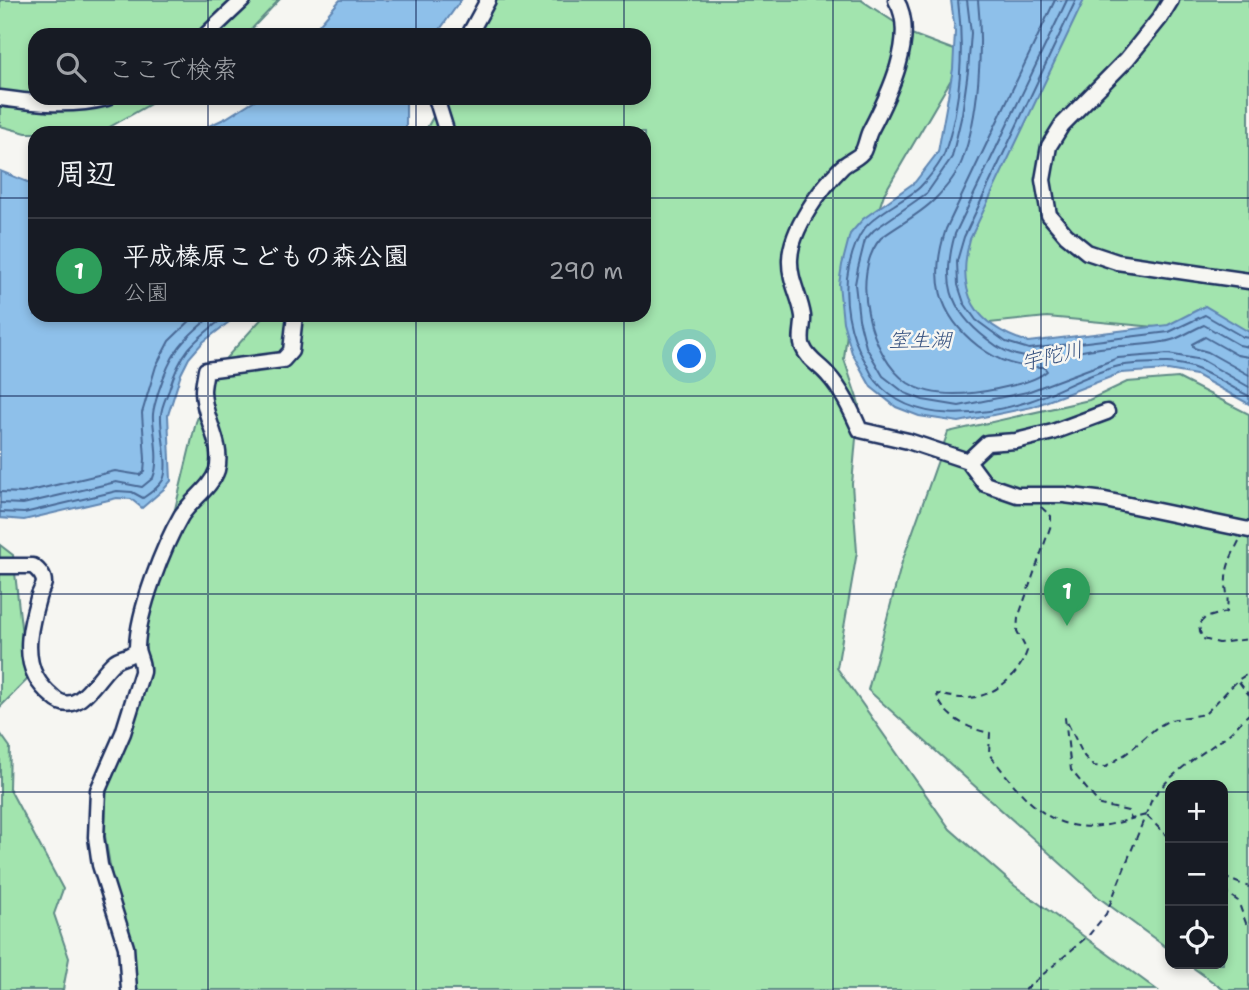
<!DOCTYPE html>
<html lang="ja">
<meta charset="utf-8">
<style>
:root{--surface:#171b24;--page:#20242c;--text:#f1f3f6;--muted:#9ea1a6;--line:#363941;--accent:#7c3aed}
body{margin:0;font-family:"Shantell Sans","Klee One",sans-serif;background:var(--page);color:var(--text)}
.controls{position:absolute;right:21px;bottom:21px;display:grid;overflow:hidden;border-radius:14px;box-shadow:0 4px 10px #0003}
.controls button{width:63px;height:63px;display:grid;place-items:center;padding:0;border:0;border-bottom:2px solid var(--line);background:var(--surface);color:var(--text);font:35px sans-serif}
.you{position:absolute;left:690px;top:357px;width:24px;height:24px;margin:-18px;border:5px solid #fff;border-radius:50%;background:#1a73e8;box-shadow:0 0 0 10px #1a73e833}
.badge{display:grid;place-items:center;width:46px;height:46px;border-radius:50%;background:var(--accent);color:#fff;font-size:23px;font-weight:700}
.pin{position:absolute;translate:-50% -58px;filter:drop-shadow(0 2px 4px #0008)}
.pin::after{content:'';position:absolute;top:37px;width:24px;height:21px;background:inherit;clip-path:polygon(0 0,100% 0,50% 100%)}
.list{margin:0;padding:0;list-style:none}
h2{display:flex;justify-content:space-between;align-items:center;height:91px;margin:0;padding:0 28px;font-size:30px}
h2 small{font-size:23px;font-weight:400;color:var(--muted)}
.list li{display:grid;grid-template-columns:46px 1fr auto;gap:21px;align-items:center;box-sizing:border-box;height:105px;padding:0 28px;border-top:2px solid var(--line)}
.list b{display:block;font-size:26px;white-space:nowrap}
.list p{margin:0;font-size:23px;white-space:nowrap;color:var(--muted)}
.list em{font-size:23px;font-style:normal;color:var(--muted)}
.icon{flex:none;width:38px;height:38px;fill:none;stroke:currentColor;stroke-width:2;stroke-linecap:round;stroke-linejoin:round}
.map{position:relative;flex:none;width:1249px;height:990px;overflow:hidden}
.search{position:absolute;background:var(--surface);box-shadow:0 4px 10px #0003;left:28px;top:28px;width:623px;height:77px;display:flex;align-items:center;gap:18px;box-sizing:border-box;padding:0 24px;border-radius:21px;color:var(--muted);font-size:26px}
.panel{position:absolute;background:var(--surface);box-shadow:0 4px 10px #0003;left:28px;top:126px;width:623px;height:196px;border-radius:21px}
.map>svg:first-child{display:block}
.green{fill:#a2e4ae;stroke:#5e8a86;stroke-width:2}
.water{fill:#8ec0ea;stroke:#6086b2;stroke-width:2}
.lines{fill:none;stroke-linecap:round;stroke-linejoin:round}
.shore{stroke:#496996;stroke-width:2}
.minor-casing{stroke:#1b2f5e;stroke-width:19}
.path{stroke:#1b2f5e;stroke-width:2;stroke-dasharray:7 5;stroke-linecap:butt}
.minor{stroke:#f6f6f2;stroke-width:14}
.grid{fill:none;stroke:#1b2f5e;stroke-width:2;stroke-opacity:0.55}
.labels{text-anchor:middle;stroke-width:5;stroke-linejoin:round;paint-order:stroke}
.water-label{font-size:21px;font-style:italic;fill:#385381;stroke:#f6f6f2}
</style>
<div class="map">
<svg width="1249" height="990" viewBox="0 0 1249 990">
<rect width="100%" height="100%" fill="#f6f6f2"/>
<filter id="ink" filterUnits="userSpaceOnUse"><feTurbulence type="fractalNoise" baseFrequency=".0143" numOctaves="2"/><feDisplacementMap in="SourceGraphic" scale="14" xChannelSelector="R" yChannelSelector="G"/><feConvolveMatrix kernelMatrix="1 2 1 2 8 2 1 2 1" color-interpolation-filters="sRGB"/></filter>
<g filter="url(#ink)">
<path class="green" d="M0,0h279l-33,35h-211v63h126l-62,35h-73l-26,-7z
M494,0h367l53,35 43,16 2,15 -75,128 -32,96 -8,69 15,45 -7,80 5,68 -20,116 113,161 65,57 142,104h-1026l-26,-154 1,-41 90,-373 21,-54 48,-53h379v-182h-220l20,-35h200v-63h-166z
M1081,0h168v344l-18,-10 -184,-17 -77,8 -22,-60z
M1178,378l71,36v576h-25l-36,-26h35v-179h-53v165l-72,-53 -230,-207 34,-128 46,-130 141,-32 38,-18z
M0,545l13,10 14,125 -27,27z
M0,733l10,14 -1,41 54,101 -9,25 15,44 -6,32h-63z"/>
<path class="water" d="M340,0h121l-25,35h-126z
M951,0h133l-114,239c-15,54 5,87 58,103l140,-17 37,-19 44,26v72l-53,-29 -28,-5 -47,3 -89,34 -73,15 -40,-6 -23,-9 -25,-20 -19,-34 -9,-31 -4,-38 3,-19 8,-31 13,-15 52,-37 23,-30 15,-83 2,-37z
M258,98h148v35h-212l32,-15z
M0,171l35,14v130h203l-35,27 -14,16 -8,16 -13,41 3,66 -6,7 -23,20 -11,-9 -14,-1 -93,22 -24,-2z"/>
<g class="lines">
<path class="shore" d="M958,0c6,49 3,105 -13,152 -4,11 -16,26 -25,35 -7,7 -17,12 -26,18 -29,18 -37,27 -45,61 -7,31 0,69 17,97 3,6 6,13 10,18 36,45 107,35 154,20 30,-10 58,-28 89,-35 14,-3 33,-3 48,-3 31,0 55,20 82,33
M967,0l4,33 -3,38 -6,43 -10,43 -25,36 -53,37 -9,10 -7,28 -3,16 4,35 7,28 17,29 22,17 18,7 36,6 68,-14 91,-34 50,-4 34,6 47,27
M978,0c5,48 1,115 -16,161 -5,13 -18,29 -28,39 -15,15 -36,25 -53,38 -32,36 -11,120 27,145 26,16 61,12 89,6 17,-4 37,-7 50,-18l-3,-4c-26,1 -45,-5 -66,-21 -41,-32 -48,-69 -32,-117l109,-229
M1067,0l-112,234c-13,46 -7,75 32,105 11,9 23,16 38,18 24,4 51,-6 75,-9 21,-3 56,-2 75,-9 10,-4 19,-10 29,-14l35,20 10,2
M1076,0l-112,237 -7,24 1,24 6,18 12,17 30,22 23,7 140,-17 36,-17 38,22 6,1
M1249,357l-12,-2 -32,-18 -13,7 2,4 14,4 41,23
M0,492l22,1 93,-22 25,4 4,-3 1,-13 -3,-46 14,-47 13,-25 27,-26
M0,503l23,1 93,-22 26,5 11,-9c7,-17 1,-41 0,-59 -1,-9 3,-17 5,-26 13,-40 22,-52 55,-78
M0,512l24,1 93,-22 15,1 11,6c6,-4 16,-11 20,-18 7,-15 -3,-47 -2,-64 0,-9 5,-18 8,-26 13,-42 25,-49 58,-75"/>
<g class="minor-casing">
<path id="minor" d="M896,0c22,36 -8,97 -26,131 -3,6 -4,14 -7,20 -4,7 -15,10 -21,16 -21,21 -51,62 -52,92 -1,21 10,37 13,57 1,10 -4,22 0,31 5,13 17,18 25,28 14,15 24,37 32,55l48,11 60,20 17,23 32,11h47l41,5 144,30
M1171,0l-11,18 -33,41 -65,66 -13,21 -6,34 6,35 17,20 21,17 30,10 132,19
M206,35l37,-35
M469,35l19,-35
M0,98c36,5 71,9 107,0
M436,98l11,35
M968,461l19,-18 29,-2 37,-9 54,-20
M0,566h33c5,4 11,9 11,17 -1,5 -5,10 -6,15 -7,25 -15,55 -2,79 4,8 10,14 17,20 25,23 44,-21 61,-35 7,-6 16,-4 22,-12
M129,990l-3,-43 -26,-82 -4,-28 2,-47 25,-57 19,-61c1,-12 -5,-16 -5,-25 1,-36 26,-100 44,-131 10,-16 30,-28 36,-46 7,-27 -14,-52 -14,-79 0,-6 2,-14 3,-21l77,-10 8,-9 4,-36"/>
</g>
<path class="path" d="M1041,507l10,9v9l-33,93 -1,13 10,20c-8,25 -35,48 -63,47 -9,0 -18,-2 -27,-4 4,22 34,36 53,39l-1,21c43,54 67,89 142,65
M1239,541c-6,12 -12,23 -13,37 -1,12 4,22 0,34l-21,6 -6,6 1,8 3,7 16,4 30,-4
M1239,682l10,13
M1146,815l-15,4 -3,-8 -28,-6 -29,-35 -6,-52 19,38 9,10 13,1 21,-14 30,-26 13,-7 35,-6 33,-34 11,-7
M1147,816l23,23
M1223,877l26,10
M1223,890l15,11 9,25
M1025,990l64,-55 17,-21 46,-115c20,-28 50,-45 77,-65 7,-6 13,-14 20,-20"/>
<use href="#minor" class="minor"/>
</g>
</g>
<path class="grid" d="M208,0v35M416,0v35M624,0v35M833,0v990M1041,0v990M208,98v35M416,98v35M624,98v35M0,198h35M644,198h605M208,315v675M416,315v675M624,315v675M0,396h1249M0,594h1249M0,792h1170M1223,792h26"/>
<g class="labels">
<g class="water-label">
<text x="920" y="347">室生湖</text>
<text transform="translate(1052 356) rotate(-13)" y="7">宇陀川</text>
</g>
</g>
</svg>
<div class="controls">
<button>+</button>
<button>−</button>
<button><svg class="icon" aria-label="locate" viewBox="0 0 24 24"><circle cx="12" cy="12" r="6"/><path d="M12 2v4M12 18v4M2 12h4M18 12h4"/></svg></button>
</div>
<div class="you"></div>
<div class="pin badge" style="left:1067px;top:626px;background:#2e9e5b">1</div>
<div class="search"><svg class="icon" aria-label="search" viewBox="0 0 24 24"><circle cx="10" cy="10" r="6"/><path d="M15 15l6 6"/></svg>ここで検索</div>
<section class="panel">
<h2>周辺<small></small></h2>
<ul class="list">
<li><span class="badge" style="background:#2e9e5b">1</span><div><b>平成榛原こどもの森公園</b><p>公園</p></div><em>290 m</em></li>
</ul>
</section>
</div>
